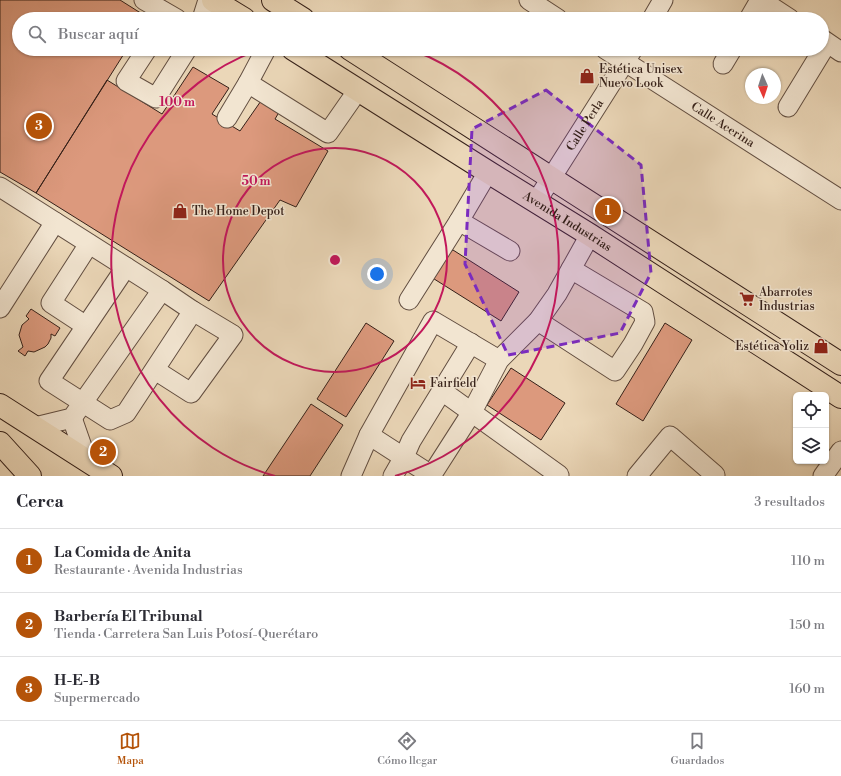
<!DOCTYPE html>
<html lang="es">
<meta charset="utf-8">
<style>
:root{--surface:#fff;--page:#f7f7f7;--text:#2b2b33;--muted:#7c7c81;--line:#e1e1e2;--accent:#b45309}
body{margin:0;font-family:"Libre Bodoni",serif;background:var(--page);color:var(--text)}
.controls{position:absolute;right:12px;bottom:12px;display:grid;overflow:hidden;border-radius:6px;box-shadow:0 1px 3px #0004}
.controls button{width:36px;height:36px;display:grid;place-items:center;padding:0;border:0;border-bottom:1px solid var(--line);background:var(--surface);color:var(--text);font:20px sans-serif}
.compass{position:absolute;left:745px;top:68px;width:36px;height:36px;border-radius:50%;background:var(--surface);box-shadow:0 1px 3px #0004;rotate:177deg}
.you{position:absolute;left:377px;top:274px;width:14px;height:14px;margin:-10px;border:3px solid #fff;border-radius:50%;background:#1a73e8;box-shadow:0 0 0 6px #1a73e833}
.badge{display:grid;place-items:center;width:26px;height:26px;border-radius:50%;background:var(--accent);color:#fff;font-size:13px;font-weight:700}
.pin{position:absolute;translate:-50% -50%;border:2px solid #fff;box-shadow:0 1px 4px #0006}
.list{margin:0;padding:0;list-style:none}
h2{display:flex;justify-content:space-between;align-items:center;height:52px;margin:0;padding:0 16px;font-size:17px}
h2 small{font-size:13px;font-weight:400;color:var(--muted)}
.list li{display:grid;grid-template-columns:26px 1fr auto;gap:12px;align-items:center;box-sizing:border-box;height:64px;padding:0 16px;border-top:1px solid var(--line)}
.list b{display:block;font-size:15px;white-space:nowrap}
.list p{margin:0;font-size:13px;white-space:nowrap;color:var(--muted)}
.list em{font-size:13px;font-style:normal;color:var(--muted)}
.icon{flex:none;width:22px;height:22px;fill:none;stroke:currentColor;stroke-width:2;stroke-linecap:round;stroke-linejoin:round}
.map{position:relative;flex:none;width:841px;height:476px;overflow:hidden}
.search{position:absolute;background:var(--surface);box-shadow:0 1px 3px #0004;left:12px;right:12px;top:12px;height:44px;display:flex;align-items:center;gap:10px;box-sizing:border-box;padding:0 14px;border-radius:22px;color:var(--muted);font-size:15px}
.sheet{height:244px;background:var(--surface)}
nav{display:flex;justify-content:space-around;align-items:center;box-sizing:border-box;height:56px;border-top:1px solid var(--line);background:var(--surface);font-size:11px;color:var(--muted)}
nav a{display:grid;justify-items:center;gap:2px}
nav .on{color:var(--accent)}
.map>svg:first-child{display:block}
.building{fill:#dc997d;stroke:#352019}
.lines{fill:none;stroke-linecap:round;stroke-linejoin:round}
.minor-casing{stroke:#624e41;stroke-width:21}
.major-casing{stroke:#352019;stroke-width:24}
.highway-casing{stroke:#352019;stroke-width:24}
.minor{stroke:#f2e5d1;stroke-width:19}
.major{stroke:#ebd7b8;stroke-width:22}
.highway{stroke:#ebd7b8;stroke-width:22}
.marked{fill:#7b2cbf;fill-opacity:0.2;stroke:#7b2cbf;stroke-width:3;stroke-dasharray:8 5;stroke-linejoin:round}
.ring{fill:none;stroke:#c2185b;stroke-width:2}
.labels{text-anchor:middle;stroke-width:3;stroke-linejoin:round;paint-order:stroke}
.poi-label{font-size:12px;fill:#352019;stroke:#f2e5d1;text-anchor:start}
.street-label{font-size:12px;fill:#352019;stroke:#f2e5d1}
.centre{fill:#c2185b;stroke:#f2e5d1;stroke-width:2}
.ring-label{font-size:12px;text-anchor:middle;font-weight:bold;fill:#c2185b;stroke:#f2e5d1;stroke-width:3;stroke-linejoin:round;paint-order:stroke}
</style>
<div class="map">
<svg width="841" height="476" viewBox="0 0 841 476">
<rect width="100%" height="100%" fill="#ebd7b8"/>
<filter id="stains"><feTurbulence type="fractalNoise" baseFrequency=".005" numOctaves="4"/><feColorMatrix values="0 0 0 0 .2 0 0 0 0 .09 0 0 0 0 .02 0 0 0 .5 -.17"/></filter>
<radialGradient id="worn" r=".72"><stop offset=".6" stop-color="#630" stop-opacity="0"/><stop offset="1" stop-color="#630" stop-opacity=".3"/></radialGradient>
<path class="building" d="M0,0h120l27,17 -1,2h-127v30h108l-91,144 -36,-21z
M193,67l36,21 -17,26 28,17 23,-33 18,11 -6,10 53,32 -32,56 -16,-7 -71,101 -173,-108 71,-113 55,34z
M448,250l3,2 2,-2 66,42 -18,29 -70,-44z
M31,309l29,19 -5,8 -4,-2v4l-3,6 -3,3 -11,5 -6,-1 -3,5 -7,-5 5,-4 -4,-12 3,-10 7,-6 -3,-3z
M366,323l28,18 -48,76 -29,-18z
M665,323l27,17 -49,81 -27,-17z
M511,368l54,35 -24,37 -54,-35z
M311,404l32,21 -33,51h-47z"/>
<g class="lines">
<g class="minor-casing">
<g id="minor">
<path d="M144,0l33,19"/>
<path d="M529,0l29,19"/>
<path d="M761,0l29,19"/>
<path d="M202,19l6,-19"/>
<path d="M652,19l11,-19"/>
<path d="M749,19l11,-19"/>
<path d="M822,39l19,13"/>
<path d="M147,49l-21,32 30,17 31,-49"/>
<path d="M266,49l-18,34 80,50 30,-43"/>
<path id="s1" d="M605,49l236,151"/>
<path d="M723,64l9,-15"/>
<path d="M788,107l39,-64"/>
<path d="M227,118l21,-35"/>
<path d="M0,187l162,103 -90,128 -37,9"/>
<path id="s2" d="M536,202l97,-153"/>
<path d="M459,221l51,30"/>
<path d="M126,267l-77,114 61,39 16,-7 67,-102 40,24 -42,58 -36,-23"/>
<path d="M162,290l31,21"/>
<path d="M409,300l50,-79 29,-49"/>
<path d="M0,308l55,-86"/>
<path d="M538,321l77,50 18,-27 12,-22 -2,-10 -72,-43"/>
<path d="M86,326l-35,-23 38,-59"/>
<path d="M442,391l117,84"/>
<path d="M72,418l15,43"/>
<path d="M369,435l64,-114 66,39"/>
<path d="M351,476l18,-41 62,40"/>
<path d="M393,476l11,-19 7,-16 60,-98"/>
<path d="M431,476l41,-64 27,-52 39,-39 19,-27 33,-59"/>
<path d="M637,476l33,-40 45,39"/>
<path d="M823,476l18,-25"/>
</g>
</g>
<g class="major-casing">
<g id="major">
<path d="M213,0l31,19"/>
<path d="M273,0l30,19"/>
<path id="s3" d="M293,49l195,123 102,63 251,162"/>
<path d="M350,49l491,315"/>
<path d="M0,405l111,71"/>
</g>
</g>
<g class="highway-casing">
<path id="highway" d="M0,443l30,33"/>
</g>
<use href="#minor" class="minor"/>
<use href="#major" class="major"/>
<use href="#highway" class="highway"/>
</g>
<path class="marked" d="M546,90l95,75 10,108 -31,60 -112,22 -43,-91 7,-135z"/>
<g class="ring">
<circle cx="335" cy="260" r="112"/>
<path d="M275 476A224 224 0 0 1 258 50M412 50A224 224 0 0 1 395 476"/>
</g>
<defs>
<g id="shop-bare" transform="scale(1.2)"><path d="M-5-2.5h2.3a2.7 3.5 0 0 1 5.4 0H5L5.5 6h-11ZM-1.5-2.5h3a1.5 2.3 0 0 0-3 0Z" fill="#8f2418" stroke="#f2e5d1" stroke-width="2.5" paint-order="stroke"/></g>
<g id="supermarket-bare" transform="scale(1.2)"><path d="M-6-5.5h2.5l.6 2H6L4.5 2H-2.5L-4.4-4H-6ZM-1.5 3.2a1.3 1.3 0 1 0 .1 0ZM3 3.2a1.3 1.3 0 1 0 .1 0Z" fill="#8f2418" stroke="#f2e5d1" stroke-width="2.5" paint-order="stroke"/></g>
<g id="hotel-bare" transform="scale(1.2)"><path d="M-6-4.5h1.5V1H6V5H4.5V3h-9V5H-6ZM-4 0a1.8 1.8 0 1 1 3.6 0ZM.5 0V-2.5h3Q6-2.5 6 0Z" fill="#8f2418" stroke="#f2e5d1" stroke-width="2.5" paint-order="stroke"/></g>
</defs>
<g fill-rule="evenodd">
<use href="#shop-bare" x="587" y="76"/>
<use href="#shop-bare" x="180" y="211"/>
<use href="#supermarket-bare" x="747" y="299"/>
<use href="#shop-bare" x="821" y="346"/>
<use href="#hotel-bare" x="418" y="383"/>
</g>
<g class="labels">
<g class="poi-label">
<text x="599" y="73">Estética Unisex<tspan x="599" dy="14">Nuevo Look</tspan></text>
<text x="192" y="215">The Home Depot</text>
<text x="759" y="296">Abarrotes<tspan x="759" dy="14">Industrias</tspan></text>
<text x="809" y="350" text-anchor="end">Estética Yoliz</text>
<text x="430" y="387">Fairfield</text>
</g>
<g class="street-label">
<text dy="4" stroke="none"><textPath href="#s2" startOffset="91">Calle Perla</textPath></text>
<text dy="4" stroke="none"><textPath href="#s1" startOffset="140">Calle Acerina</textPath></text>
<text dy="4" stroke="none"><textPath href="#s3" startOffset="324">Avenida Industrias</textPath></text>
</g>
</g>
<circle cx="335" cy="260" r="6" class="centre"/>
<g class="ring-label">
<text x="177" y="106">100 m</text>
<text x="256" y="185">50 m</text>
</g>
<rect width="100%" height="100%" filter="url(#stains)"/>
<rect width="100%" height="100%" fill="url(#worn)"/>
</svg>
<div class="controls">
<button><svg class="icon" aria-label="locate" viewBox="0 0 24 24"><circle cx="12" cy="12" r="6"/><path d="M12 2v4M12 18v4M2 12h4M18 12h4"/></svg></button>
<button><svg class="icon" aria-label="layers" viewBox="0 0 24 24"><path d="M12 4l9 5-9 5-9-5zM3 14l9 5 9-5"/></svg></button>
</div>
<svg class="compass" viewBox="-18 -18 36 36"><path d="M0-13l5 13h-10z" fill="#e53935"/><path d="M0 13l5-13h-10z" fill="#7c7c81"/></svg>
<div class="you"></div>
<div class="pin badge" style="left:608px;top:211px">1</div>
<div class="pin badge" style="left:103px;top:452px">2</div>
<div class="pin badge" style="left:39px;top:126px">3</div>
<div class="search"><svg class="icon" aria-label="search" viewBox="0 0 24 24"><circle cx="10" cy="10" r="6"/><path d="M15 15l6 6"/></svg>Buscar aquí</div>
</div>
<section class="sheet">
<h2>Cerca<small>3 resultados</small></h2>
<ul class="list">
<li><span class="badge">1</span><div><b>La Comida de Anita</b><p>Restaurante · Avenida Industrias</p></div><em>110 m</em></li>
<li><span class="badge">2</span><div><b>Barbería El Tribunal</b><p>Tienda · Carretera San Luis Potosí-Querétaro</p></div><em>150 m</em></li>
<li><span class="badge">3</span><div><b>H-E-B</b><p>Supermercado</p></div><em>160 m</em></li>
</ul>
</section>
<nav>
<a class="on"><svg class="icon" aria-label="map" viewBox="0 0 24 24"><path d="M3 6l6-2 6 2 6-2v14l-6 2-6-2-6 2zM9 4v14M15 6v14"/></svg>Mapa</a>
<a><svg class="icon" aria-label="directions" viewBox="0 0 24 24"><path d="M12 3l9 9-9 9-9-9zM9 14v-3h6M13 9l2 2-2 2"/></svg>Cómo llegar</a>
<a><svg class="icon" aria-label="saved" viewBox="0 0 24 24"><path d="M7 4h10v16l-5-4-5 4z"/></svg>Guardados</a>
</nav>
